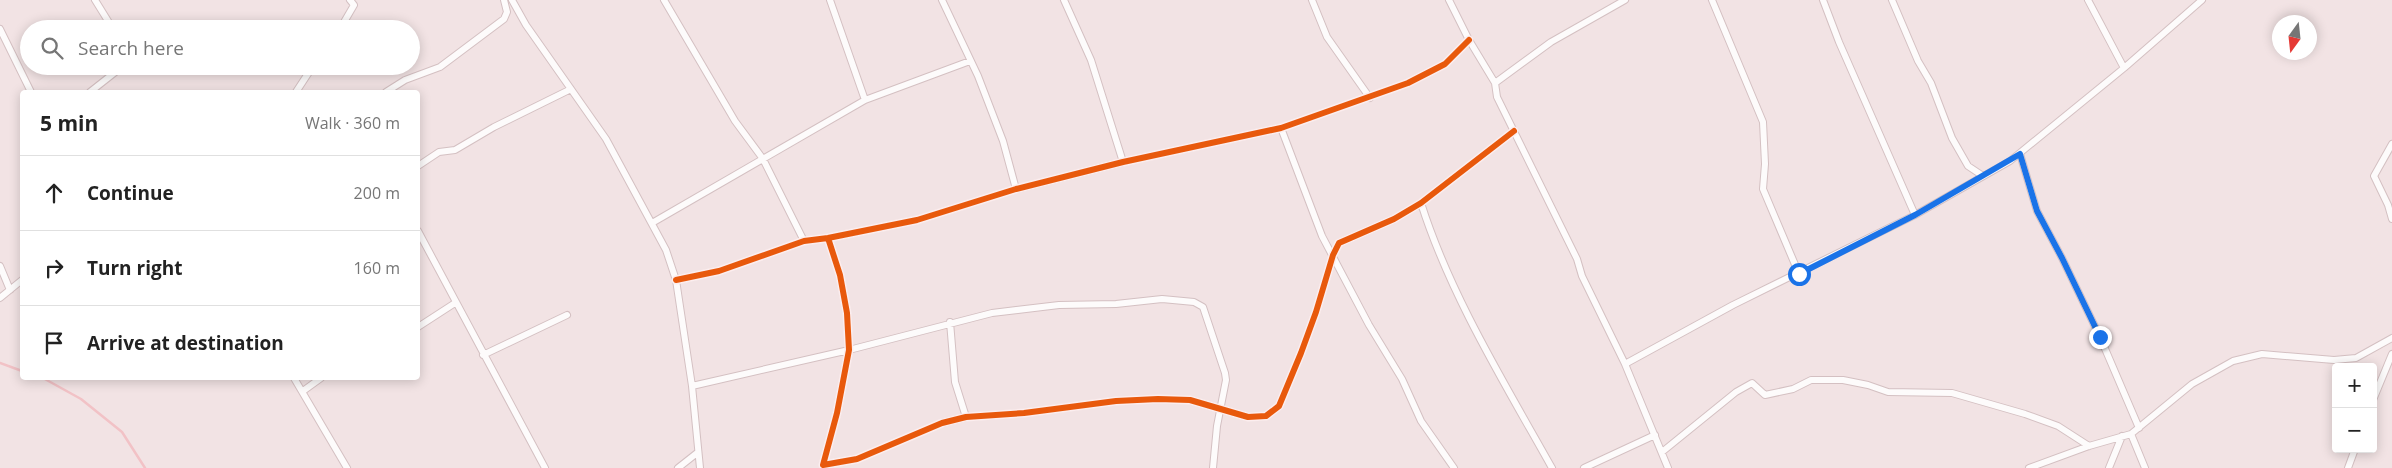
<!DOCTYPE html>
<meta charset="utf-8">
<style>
:root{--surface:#fff;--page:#f2f2f2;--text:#222;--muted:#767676;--line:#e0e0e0}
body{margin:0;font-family:"Open Sans",sans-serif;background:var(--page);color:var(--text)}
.controls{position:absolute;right:15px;bottom:15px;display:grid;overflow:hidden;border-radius:5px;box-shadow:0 2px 12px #0003}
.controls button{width:45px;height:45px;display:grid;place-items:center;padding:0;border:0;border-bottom:1px solid var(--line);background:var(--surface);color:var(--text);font:25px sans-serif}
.compass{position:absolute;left:2272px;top:15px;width:45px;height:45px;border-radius:50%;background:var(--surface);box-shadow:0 2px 12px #0003;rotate:195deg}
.stop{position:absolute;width:15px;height:15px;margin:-11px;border:4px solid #1a73e8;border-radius:50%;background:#fff}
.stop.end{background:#1a73e8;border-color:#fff;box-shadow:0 1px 5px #0008}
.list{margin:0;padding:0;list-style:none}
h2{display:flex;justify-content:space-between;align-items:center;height:65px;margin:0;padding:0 20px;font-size:21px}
h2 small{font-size:16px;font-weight:400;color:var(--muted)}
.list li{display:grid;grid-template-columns:32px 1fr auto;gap:15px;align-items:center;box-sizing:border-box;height:75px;padding:0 20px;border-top:1px solid var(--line)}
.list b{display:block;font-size:19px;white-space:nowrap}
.list em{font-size:16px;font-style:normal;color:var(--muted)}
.icon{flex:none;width:28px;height:28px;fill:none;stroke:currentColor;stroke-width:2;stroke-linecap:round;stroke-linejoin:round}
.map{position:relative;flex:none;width:2392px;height:468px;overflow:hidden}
.search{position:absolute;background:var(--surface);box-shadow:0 2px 12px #0003;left:20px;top:20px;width:400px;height:55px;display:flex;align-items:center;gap:12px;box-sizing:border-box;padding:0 18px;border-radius:28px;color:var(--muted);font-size:19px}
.panel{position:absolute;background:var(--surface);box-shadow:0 2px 12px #0003;left:20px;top:90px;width:400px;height:290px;border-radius:5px}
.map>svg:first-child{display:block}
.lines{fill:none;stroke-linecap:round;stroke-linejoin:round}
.stream{stroke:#f2c2c6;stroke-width:2.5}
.minor-casing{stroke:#d4c0c2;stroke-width:8}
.minor{stroke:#fdfbfb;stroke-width:6}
.cycleway-casing{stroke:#fceeef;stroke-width:9}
.cycleway{stroke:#e8590c;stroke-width:6}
.route{stroke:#1a73e8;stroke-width:6}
</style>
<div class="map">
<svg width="2392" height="468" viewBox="0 0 2392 468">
<rect width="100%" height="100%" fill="#f2e3e4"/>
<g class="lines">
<path class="stream" d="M0,363l22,8
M43,378l38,21 41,33 23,36"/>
<g class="minor-casing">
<path id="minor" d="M95,0l18,29
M512,0l14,25 80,114 60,111 10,30 16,106 8,82
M664,0l71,121 28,38 41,82
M830,0l35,100
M942,0l36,76 25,65 13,48
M1064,0l27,60 32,102
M1312,0l15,37 43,61
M1449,0l20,40 26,43 2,14 80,162 5,17 43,88 43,104
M1712,0l51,122 2,42 -2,25 36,85
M1823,0l16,42 76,173
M1892,0l26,61 13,22 21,55 16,28 15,10
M2088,0l36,68
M0,29l31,63
M340,29l14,-24 -4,-5
M1495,83l56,-41 74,-42
M90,92l33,-26
M296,92l17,-26
M386,92l19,-12 35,-13 64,-48 3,-7 -3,-12
M1281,128l41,108 47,89 33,54 19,42 33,47
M2392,144l-18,32 14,29 4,14
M2020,154l17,57 25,47 38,79 39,91
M418,166l21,-14 16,-2 39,-23 77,-38
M1421,203c29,92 84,181 131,265
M652,223l213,-123 105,-39
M418,231l127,237
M828,238l12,37 7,38 2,37 -12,63 -14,52 34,-6 85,-36 24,-6 58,-4 92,-12 42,-2 32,1 58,17 18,-1 13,-10 22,-53 15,-41 17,-57 6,-12 55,-24 27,-16 93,-72
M0,266l10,24
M676,280l43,-9 85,-30 24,-3 89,-18 99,-31 107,-27 158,-34 127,-45 37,-19 24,-24
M0,298l22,-18
M950,322l5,60 11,35
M418,327l37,-24
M483,355l84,-40
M1625,364l108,-59 182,-90 95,-54 114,-93 78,-68
M294,378l53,90
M692,386l157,-36 143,-37 67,-8 57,-1 46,-5 32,3 9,5 22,66 1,7 -9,46 -4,42
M303,391l18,-13
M2373,400l19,-46
M2131,434l14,34
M1662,452l74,-60 16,-9 13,12 28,-6 18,-9h32l25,5 20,7 64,1 73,21 33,12 31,20
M678,468l19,-15
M1584,468l71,-33
M2029,468l60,-22 42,-12 61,-50 41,-23 29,-7 72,6 22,-2 36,-20
M2109,468l13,-32
M2348,468l7,-19"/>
</g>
<use href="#minor" class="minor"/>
<g class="cycleway-casing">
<path id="cycleway" d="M828,238l12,37 7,38 2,37 -12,63 -14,52 34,-6 85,-36 24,-6 58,-4 92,-12 42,-2 32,1 58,17 18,-1 13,-10 22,-53 15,-41 17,-57 6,-12 55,-24 27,-16 93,-72
M676,280l43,-9 85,-30 24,-3 89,-18 99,-31 107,-27 158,-34 127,-45 37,-19 24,-24"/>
</g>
<use href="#cycleway" class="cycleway"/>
</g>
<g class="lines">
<path class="route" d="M1799,274l116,-59 105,-61 17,57 25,47 38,79"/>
</g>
</svg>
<div class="controls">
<button>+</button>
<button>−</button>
</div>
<svg class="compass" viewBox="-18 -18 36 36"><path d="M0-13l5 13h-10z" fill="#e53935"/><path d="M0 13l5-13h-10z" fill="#767676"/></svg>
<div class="stop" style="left:1799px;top:274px"></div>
<div class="stop end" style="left:2100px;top:337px"></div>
<div class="search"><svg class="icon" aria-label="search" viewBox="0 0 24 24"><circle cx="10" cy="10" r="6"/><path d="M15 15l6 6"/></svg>Search here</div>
<section class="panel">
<h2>5 min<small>Walk · 360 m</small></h2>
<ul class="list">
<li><svg class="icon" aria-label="ahead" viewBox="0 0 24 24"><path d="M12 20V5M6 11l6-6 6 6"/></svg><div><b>Continue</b></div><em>200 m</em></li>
<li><svg class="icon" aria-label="right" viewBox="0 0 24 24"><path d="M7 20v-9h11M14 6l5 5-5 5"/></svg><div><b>Turn right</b></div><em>160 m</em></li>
<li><svg class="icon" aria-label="arrive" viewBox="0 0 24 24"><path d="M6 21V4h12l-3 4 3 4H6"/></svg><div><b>Arrive at destination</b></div></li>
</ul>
</section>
</div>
